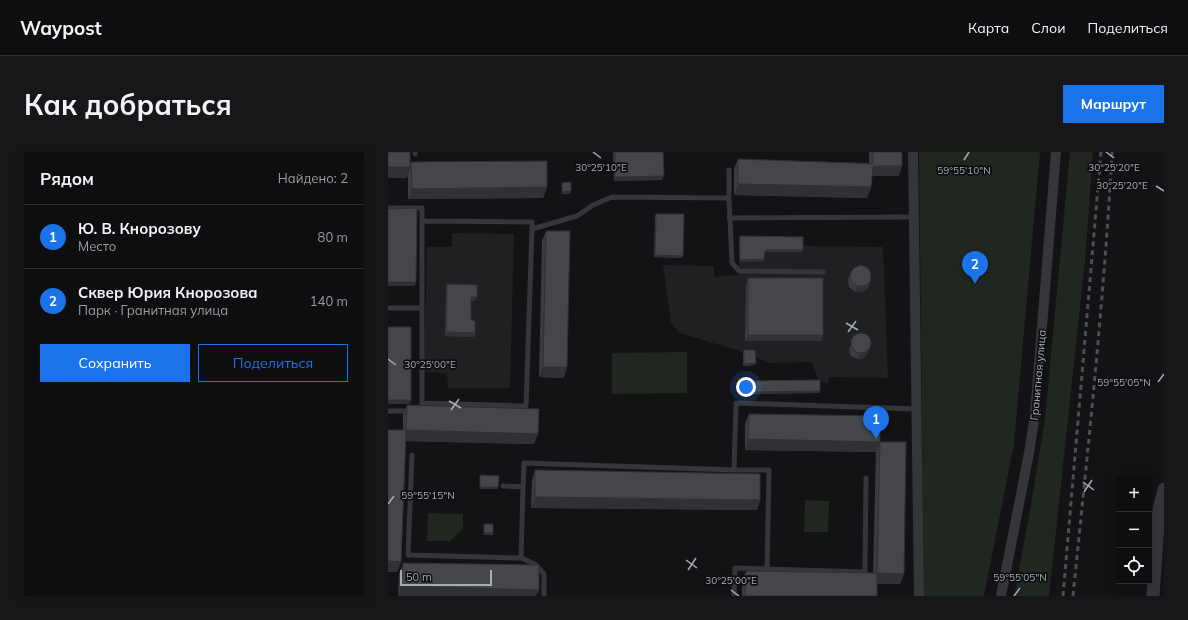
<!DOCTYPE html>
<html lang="ru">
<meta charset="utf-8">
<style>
:root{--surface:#0e0e10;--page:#171719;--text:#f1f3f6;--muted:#9b9c9f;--line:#2e2e30;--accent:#1a73e8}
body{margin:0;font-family:Mulish,sans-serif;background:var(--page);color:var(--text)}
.controls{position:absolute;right:12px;bottom:12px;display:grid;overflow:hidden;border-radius:0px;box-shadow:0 2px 10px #0003}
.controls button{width:36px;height:36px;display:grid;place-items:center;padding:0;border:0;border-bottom:1px solid var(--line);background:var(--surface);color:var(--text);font:20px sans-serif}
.scale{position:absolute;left:12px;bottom:10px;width:92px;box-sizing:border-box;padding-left:4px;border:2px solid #a6acb4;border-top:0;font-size:11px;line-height:14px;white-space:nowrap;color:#a6acb4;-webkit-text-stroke:3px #0e0e10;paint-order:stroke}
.you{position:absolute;left:358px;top:235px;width:14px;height:14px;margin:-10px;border:3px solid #fff;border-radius:50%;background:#1a73e8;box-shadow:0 0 0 6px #1a73e833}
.badge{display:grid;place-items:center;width:26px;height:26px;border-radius:50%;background:var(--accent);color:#fff;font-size:13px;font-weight:700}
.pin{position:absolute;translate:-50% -33px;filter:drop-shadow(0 1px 2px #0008)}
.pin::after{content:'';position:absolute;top:21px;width:14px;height:12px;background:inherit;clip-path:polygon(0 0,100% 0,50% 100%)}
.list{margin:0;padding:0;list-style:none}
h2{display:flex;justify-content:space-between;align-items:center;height:52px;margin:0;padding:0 16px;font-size:17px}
h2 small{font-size:13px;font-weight:400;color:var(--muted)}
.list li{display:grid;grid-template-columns:26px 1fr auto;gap:12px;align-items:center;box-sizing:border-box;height:64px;padding:0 16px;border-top:1px solid var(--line)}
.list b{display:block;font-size:15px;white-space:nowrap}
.list p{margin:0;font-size:13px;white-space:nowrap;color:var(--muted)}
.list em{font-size:13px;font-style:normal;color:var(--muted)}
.actions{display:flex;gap:8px;padding:12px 16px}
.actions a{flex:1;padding:9px 0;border:1px solid var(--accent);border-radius:0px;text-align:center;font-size:14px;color:var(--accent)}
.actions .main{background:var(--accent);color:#fff}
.icon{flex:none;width:22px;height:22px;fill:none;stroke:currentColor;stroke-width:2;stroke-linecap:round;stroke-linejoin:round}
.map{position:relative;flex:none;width:776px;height:444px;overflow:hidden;border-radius:0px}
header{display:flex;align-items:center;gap:24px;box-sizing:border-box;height:56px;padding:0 20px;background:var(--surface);border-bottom:1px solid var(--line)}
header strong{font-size:19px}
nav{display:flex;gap:22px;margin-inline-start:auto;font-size:14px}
.intro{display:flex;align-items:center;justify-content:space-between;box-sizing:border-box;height:96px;padding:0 24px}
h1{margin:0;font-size:28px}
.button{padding:10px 18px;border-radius:0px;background:var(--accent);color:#fff;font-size:14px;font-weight:700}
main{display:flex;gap:24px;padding:0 24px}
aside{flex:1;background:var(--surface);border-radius:0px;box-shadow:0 2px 10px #0003}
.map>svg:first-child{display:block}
.built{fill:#1f2022}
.green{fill:#202720}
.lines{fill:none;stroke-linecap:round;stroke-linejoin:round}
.service{stroke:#353639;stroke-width:5}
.minor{stroke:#353639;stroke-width:10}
.tertiary{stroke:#353639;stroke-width:13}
.rail{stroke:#4c4e52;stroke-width:3;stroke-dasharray:5 4;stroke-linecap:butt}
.wall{fill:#3b3c40}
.shaded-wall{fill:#303134}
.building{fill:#45464a;stroke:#303134}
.ticks{fill:none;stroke:#a6acb4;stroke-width:1.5}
.labels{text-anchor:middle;stroke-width:3.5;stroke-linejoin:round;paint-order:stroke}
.street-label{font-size:11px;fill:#a6acb4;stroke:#0e0e10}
.ticks-label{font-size:10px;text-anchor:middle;fill:#a6acb4;stroke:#0e0e10;stroke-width:3.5;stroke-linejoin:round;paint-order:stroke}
</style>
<header>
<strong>Waypost</strong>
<nav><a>Карта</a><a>Слои</a><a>Поделиться</a></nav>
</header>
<div class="intro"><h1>Как добраться</h1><a class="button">Маршрут</a></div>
<main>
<aside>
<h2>Рядом<small>Найдено: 2</small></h2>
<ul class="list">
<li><span class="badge">1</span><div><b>Ю. В. Кнорозову</b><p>Место</p></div><em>80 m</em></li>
<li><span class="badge">2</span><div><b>Сквер Юрия Кнорозова</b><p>Парк · Гранитная улица</p></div><em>140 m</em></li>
</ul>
<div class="actions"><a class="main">Сохранить</a><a>Поделиться</a></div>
</aside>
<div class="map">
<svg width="776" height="444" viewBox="0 0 776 444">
<rect width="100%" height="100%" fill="#131315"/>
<path class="built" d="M64,81l62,1 -4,154h-62l-1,-15 -23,-1 3,-125h25z
M351,86l64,8 80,1 5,131 -59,-1 -1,6 -9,-1 -7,-20 -43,1 -14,-6 -1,-5h-11l-63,-19 -9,-10 -8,-58 51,1v11l24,-2 1,-4z"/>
<path class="green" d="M531,0h121l-26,292 -30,152h-60z
M682,0h23l-8,109 -36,335h-35l17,-91 14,-86z
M299,200v41l-75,1v-41z
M417,348l24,1 -1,31h-24z
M40,361l35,1v15l-13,12h-23z"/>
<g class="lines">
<path class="service" d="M27,2v-2
M341,46l3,65 7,8 84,1
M0,56h34v197
M341,66l185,-1
M144,77l45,-13 16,-11 19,-8 117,1v-28
M0,156h33
M34,251l104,3 6,-177v-7l-110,-1
M0,259h23
M24,303l-4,100 113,3
M115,334l20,1 -2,71 14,6 9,10v22
M135,335l1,-24 210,7 2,-67 181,6
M379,417l98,3 1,-94
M346,444l1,-28 32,1 2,-99h-35"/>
<path class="minor" d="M525,0l6,444
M613,444l28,-143 6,-39 21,-262"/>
<path class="tertiary" d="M765,444l6,-87 5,-20"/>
<path class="rail" d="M675,444l38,-444
M685,444c15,-148 31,-296 39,-444"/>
</g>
<path class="wall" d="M226,0h1l47,28 -48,1 -1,-28z
M481,0h33l-3,24h-27l-1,11 -4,11 -133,-3v-26l4,-10 131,4z
M23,10l136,25 -4,11 -135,1v-24l-1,3z
M268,62l26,44 -28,-1 1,-41z
M158,79l18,147 -25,-1 3,-136z
M352,84l62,16h-37l-1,7v2l-24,1 -1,-24z
M462,122l20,8 -2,6 -6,4h-7l-6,-5 -1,-7z
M360,126l75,57 -2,6h-76l1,-57z
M59,132l28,17h-4v19l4,13 -1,4 -29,-1 1,-48z
M465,185l15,15 -4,6 -6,1 -7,-3 -2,-6z
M356,198l11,15 -12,1v-14z
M360,229l72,10 -1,2 -72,1v-11z
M19,253l131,29 -4,10 -128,-3 -5,121 -4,10h-9v-142h15v-15z
M361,262l131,28 20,142h-23v12h-135v-15l4,-10 127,2 3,-121 -131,-2v-26z
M147,318l225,30 -3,10 -226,-2 1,-28z
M15,411l133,33h-138l1,-22z"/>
<path class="shaded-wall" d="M485,14h29l-3,10h-30z
M0,15h22l-3,11h-19z
M276,24l-2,4 -48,1 1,-4z
M350,32l133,3 -4,11 -133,-3z
M159,35l-4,11 -135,1 4,-10z
M183,39l-1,3h-9l1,-2z
M377,98h38l-1,2h-38z
M267,103l28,1 -1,2 -28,-1z
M376,107v2l-24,1v-2z
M0,130h28l-1,4h-27z
M482,130l-2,6 -6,4h-7l2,-6z
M83,145h6l-2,4h-5z
M58,180l29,1 -1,4 -29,-1z
M360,183h75l-2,6h-76z
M483,194l-3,6 -4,6 -6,1 2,-6z
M368,211l-1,2 -12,1 1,-2z
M155,215h24l-3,11 -25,-1z
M432,239l-1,2 -72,1 1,-2z
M0,248h23l-1,4h-22z
M18,278l132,4 -4,10 -132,-3z
M360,287l132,3 -4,10 -131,-2z
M92,335h18v2h-19z
M147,345l225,3 -3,10 -226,-2z
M96,381h9v2h-10z
M0,409l13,1 -4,10h-9z
M489,421l27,1 -4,10h-27z
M13,434l138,4 -3,6h-138z"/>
<path class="building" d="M0,0h22v15h-22z
M227,0h48l1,24 -49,1z
M485,0h29v14h-29l-2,21 -133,-3v-25l135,5z
M159,9v26l-135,2 -1,-27z
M183,30v9l-9,1v-9z
M29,56l-1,74h-28v-73z
M268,62h28l-1,42 -28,-1z
M158,79h24l-3,136h-24z
M352,84l63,1v13h-38l-1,9 -24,1z
M473,113l7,3 3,6 -1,8 -6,4h-7l-6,-5 -1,-7 4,-6z
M360,126h75v57h-75z
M59,132l30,1v12h-6v23l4,1v12l-29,-1z
M0,175h23v73h-23z
M463 191a10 10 0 1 1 20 0a10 10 0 1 1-20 0Z
M356,198h11l1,13 -12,1z
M432,228v11l-72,1v-11z
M19,253l132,4 -1,25 -132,-4z
M361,262l131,2v26h26l-2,132 -27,-1 3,-131 -132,-3z
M0,278h18l-5,132 -13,-1z
M147,318l225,4v26l-225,-3z
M92,323l19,1 -1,11h-18z
M96,372h9v9h-9z
M15,411l136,2v25l-138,-4z
M358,419l131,2v23h-132z"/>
<path class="ticks" d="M205,0l8,6M718,0l8,6M576,8l5,-8M768,34l8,5M458,171l12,7M460,180l8,-11M0,207l8,6M770,230l6,-8M61,249l12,7M63,258l8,-11M695,330l11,8M696,340l8,-12M0,352l6,-8M298,408l11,8M300,418l8,-12M343,438l8,6M626,444l6,-8"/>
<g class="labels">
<g class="street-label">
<text transform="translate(650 223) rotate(-85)" y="4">Гранитная улица</text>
</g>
</g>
<g class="ticks-label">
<text x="726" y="19">30°25'20"E</text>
<text x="213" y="19">30°25'10"E</text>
<text x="576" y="22">59°55'10"N</text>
<text x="734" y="37">30°25'20"E</text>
<text x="42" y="216">30°25'00"E</text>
<text x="736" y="234">59°55'05"N</text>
<text x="40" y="347">59°55'15"N</text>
<text x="632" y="429">59°55'05"N</text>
<text x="343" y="432">30°25'00"E</text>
</g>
</svg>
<div class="controls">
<button>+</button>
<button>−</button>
<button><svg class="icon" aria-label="locate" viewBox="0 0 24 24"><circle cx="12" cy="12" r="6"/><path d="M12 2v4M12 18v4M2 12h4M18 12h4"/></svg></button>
</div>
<div class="scale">50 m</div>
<div class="you"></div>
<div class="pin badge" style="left:488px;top:287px">1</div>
<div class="pin badge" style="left:587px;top:132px">2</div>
</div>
</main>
